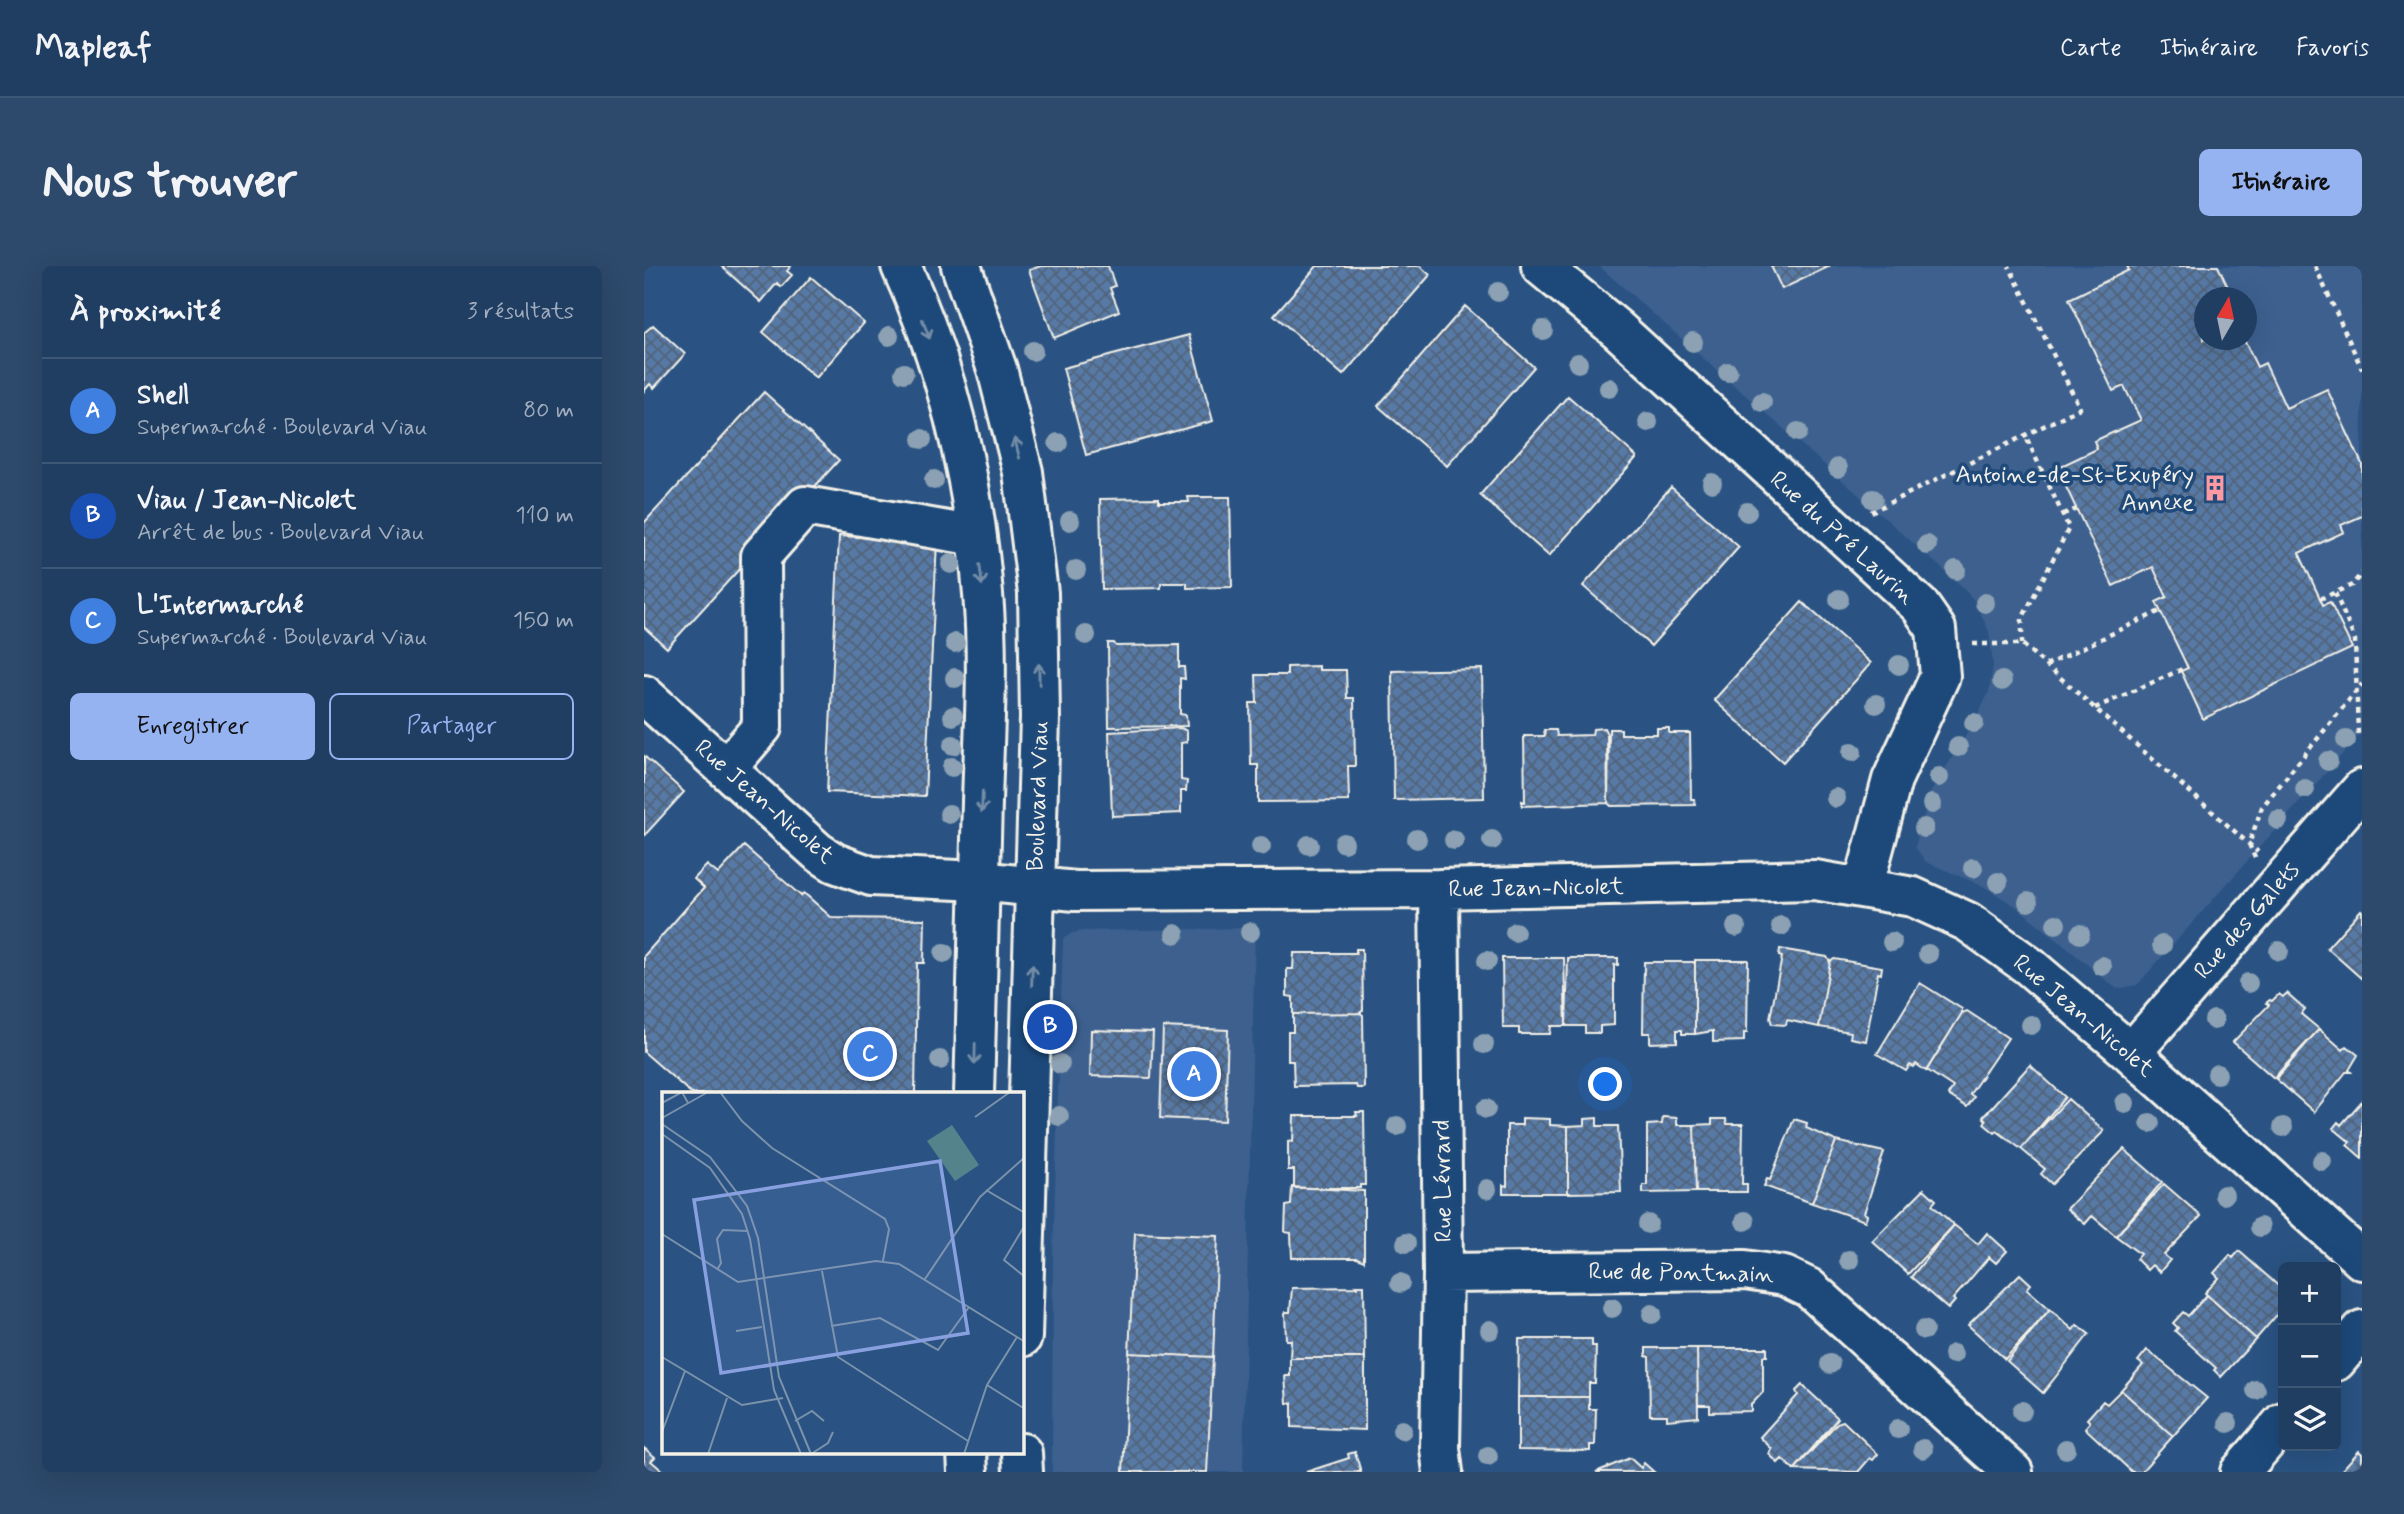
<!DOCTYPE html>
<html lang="fr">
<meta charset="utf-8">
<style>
:root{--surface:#203e62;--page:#2d496b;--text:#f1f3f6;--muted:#a2aebe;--line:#3d5777;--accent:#95b2f1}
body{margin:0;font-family:Mynerve,sans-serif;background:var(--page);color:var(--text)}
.controls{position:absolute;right:21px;bottom:21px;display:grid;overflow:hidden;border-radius:10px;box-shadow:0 7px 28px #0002}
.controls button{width:63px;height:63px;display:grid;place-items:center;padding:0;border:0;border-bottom:2px solid var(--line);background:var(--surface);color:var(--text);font:35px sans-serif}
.compass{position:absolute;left:1550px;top:21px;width:63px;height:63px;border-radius:50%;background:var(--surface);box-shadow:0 7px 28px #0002;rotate:9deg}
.you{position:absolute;left:962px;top:819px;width:24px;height:24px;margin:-18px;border:5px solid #fff;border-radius:50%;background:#1a73e8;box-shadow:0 0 0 10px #1a73e833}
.badge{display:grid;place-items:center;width:46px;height:46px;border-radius:50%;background:var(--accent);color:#fff;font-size:23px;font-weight:700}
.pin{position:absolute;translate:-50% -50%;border:4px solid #fff;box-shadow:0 2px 7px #0006}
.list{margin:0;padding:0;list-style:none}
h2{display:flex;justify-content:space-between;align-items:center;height:91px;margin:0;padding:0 28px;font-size:30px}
h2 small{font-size:23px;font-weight:400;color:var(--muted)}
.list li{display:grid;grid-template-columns:46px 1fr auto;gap:21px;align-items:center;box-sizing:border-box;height:105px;padding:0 28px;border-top:2px solid var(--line)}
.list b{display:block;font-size:26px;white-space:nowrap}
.list p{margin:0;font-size:23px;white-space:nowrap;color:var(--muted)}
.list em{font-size:23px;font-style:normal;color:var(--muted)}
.actions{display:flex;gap:14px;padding:21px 28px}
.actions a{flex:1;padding:16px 0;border:2px solid var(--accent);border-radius:10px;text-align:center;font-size:24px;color:var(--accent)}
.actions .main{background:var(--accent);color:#111}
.icon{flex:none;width:38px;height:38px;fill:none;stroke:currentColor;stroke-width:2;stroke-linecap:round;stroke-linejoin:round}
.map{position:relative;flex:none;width:1718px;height:1206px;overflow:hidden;border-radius:10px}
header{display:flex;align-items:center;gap:42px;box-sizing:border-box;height:98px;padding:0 35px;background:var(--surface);border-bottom:2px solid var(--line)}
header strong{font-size:33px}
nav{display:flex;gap:38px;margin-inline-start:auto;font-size:24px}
.intro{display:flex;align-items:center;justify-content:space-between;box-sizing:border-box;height:168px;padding:0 42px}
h1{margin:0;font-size:49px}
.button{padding:18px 32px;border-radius:10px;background:var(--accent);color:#111;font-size:24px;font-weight:700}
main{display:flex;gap:42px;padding:0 42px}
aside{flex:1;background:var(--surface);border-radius:10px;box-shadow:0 7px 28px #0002}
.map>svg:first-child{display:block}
.built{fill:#3c618f;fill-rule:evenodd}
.building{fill:url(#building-cross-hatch);stroke:#f4f1e8;stroke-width:2}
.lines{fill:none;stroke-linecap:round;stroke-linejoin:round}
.minor-casing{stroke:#f4f1e8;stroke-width:44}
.major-casing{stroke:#f4f1e8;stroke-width:44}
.path{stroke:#f4f1e8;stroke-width:4.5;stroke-dasharray:5 5;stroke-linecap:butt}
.minor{stroke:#1f4a7a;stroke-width:38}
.major{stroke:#1f4a7a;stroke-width:38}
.tree{fill:#8ca1b3}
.oneway{stroke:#748da6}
.labels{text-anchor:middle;stroke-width:7;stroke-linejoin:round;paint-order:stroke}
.poi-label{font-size:24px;fill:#f4f1e8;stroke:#1f4a7a;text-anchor:end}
.street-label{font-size:24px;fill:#f4f1e8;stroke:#1f4a7a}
.inset-road{fill:none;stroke:#7b92ab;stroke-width:2}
.view{fill:#88a0e0;fill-opacity:0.15;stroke:#88a0e0;stroke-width:3.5}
.inset-edge{fill:none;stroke:#f4f1e8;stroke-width:3.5}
</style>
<header>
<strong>Mapleaf</strong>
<nav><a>Carte</a><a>Itinéraire</a><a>Favoris</a></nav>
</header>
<div class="intro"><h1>Nous trouver</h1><a class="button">Itinéraire</a></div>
<main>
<aside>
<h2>À proximité<small>3 résultats</small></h2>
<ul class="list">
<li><span class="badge" style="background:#3f7fe0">A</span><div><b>Shell</b><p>Supermarché · Boulevard Viau</p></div><em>80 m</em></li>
<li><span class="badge" style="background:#1a4fb4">B</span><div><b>Viau / Jean-Nicolet</b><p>Arrêt de bus · Boulevard Viau</p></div><em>110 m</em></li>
<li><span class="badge" style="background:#3f7fe0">C</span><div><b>L'Intermarché</b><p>Supermarché · Boulevard Viau</p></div><em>150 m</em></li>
</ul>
<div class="actions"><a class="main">Enregistrer</a><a>Partager</a></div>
</aside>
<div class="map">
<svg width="1718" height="1206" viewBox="0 0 1718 1206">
<defs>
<pattern id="building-cross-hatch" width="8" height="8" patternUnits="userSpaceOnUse" patternTransform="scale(1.75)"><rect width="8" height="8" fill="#5779a5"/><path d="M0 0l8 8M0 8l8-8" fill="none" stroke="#51637a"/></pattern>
</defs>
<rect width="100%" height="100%" fill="#2a5383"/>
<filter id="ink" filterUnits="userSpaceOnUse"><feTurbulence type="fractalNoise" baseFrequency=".0143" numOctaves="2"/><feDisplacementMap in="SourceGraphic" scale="14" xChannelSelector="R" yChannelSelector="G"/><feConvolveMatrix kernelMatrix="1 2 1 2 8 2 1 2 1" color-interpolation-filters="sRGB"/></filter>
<g filter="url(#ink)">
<path class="built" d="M955,0h763v466l-225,253 -20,4 -100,-82 -34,-21 -57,-24 -11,-15 15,-54 45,-72 14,-29 4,-27 -4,-34 -15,-31 -20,-21zM1560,32h42v42h-42z
M611,662l-12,544h-191l1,-217 10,-316 9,-6 11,-2z"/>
<path class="building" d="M77,0h70l-4,5 5,4 -11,12 -4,-4 -16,19z
M397,0h67l7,20 -5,2 9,23 -65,27 -25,-68z
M673,0h103l10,9 -87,100 -69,-60z
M1127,0h59l-48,23z
M1483,0h91l15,32h-29v42h40l13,27 8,-4 21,45 41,-19 35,75v52l-21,9 3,7 -45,21 24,52 7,-3 22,46 -149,71 -22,-48 7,-3 -32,-66 11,-5 -14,-30 -40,19 -56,-118 40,-19 -3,-8 47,-21 -17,-34 -11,5 -44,-92 60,-29z
M167,11l53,46 -48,55 -53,-46z
M821,40l69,61 -87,99 -69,-60z
M9,59l32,29 -31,34 -4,-4 -6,7v-58z
M545,69l24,86 -127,34 -23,-87z
M120,126l75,68 -172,188 -23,-21v-104z
M924,130l69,61 -88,99 -69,-61z
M1027,221l68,60 -88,99 -68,-60z
M544,231h42l2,90 -45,1v-5h-26v5l-59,1 -2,-90 59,-1v4h30z
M195,270l98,5 -12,255 -98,-4z
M1158,336l69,61 -88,99 -69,-62z
M464,377h6l2,3 63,-1v22h5l1,12 -5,-1v36l6,1 1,11 -78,1z
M675,400v4h27l1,28h7l1,68h-7l1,35 -91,1v-37h-7l-1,-62h7l-1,-28h31v-8z
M838,403l2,129 -90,2 -2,-129z
M537,462l6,3v11l-6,1v37l6,1 -1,10h-5v22l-69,3 -3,-84z
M960,462l3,6 1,69 -86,3v-5l3,1 -1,-66h21l-1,-6h12l1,6 35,-1 1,-6z
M1013,462h12v5h21l1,66h3l1,6 -84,1 -3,-3 1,-74h12v5h36z
M0,490l40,36 -40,44z
M100,580l57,50 3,-3 28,25 93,1 -1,44h-7l-2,131h-223l-48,-42v-96l60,-68 -10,-9 13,-14 11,9z
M1717,644l1,1v68l-35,-31z
M712,683h6l1,61 -3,3 -67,1v-17l-6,-1v-27h6l1,-16h62z
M1136,683l47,8 3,5 -11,65 -32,-7 -1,5 -14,-1 -2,-6 12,-61 -3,-1z
M858,692h62l2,68h-15l-1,8h-31v-6h-16z
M924,692h50v7h-4v60l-14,1v7h-15v-7h-19z
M1190,693l48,8 -1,7 -3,-1 -12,68 -16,-3 1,-6 -32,-5 11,-65z
M1051,694h53l-1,73h-3v8l-31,1v-11l-18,3z
M1000,696h49l2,2v70h-13v-4h-5v12l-27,1v-10h-7z
M1276,717l42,26v4l-36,58 -10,-7 -2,3 -4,-2 -4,6 -29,-17z
M1643,727l18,16 -4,5 18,15 -45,49 -41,-36 36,-37 -3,-2 4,-3 2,1 7,-7 4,3z
M1323,745l41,27 -38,56 4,3 -7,10 -19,-12 5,-8 -26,-17 35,-57z
M716,747l3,2 1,73h-7l-1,-3 -62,1 -1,-25h-5v-29h5v-18z
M519,761l65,3 -3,91 -65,-3z
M1675,763l24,21 4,-4 11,9 -9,15 2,2h-5l-32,40 -38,-33z
M447,764l62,2 -2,46 -61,-2z
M1386,799l35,32 -44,52 -24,-18 -2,2 -11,-9 2,-4 -3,-3z
M1424,833l36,32 -52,53 -11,-10 4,-5 -24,-20z
M1718,835v57l-15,-13 3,-3 -17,-14 5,-6 3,3z
M712,846h8l1,73h-5v3h-66v-18h-6v-29l5,1 1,-26h63z
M1019,851l14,1v7h17l2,67 -53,1v-8h4v-60l15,-1z
M878,852l28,1v6l18,1v67h-65v-8l4,1v-61h15z
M953,852v8h21l3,66 -53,1v-67l17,-1v-6z
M1068,853h14l1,5h16l-1,60h5v8h-51l-2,-67 18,-1z
M1150,853l13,4 -1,5 30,13 -24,62 -48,-17 3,-7 3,1z
M1192,875l48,11 -20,61 3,2 -2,6 -53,-18z
M1480,883l38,33 -46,54 -24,-20 -7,8 -18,-15z
M1520,918l37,32 -37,39 6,5 -10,12 -8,-7 -5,5 -11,-11 4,-5 -24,-18z
M648,921l72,4v70l-7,-3h-65l-1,-25 -6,-1 1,-26 5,-1z
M1280,923l12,11 -4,5 22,20 -46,49 -36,-33z
M1310,959l24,19 9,-11 20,18 -11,12 -7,-6 -36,42 2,2 -7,8 -37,-32z
M491,967l83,3 -5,121 -84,-4z
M1595,985l44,39v18l-27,31 -51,-46 14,-15 -5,-5 16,-18 3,3z
M1376,1008l11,10 -4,5 23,20 -45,50 -37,-34z
M712,1019h8l1,73h-75l1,-18h-5l-1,-28h5l2,-24 65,-1z
M1563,1029l49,44 -35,38 -7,-7 2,-2 -41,-37 3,-3 -5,-5 10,-11 5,4z
M1406,1043l23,21 4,-5 12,9 -46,59 -36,-32z
M875,1073h73v7h4l-1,37h-6v14h-71z
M1002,1082h51l1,69 -31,3v-5h-17l-1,-58 -3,-1z
M1053,1082h70v8h-4v36l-12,13v6l-41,1v-7h-12z
M1503,1084l60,48 -34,38 -52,-46 22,-25 -5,-4z
M485,1087l84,4 -6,115h-84z
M646,1092h75v72l-73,-3v-24h-5l-2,-27h5z
M1158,1119l36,33 -44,52 -12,-11 -4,4 -9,-9 3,-5 -12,-12 38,-42 -2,-4z
M1477,1124l52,46 -32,36h-9l-47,-44 5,-6 -3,-3 16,-18 4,3z
M874,1131h71v12h7l-1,36h-5v6l-72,-1z
M1199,1155l35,33 -5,6 -3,-2 -12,14 -64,-2 43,-47z
M0,1182l11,9 -4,4 13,11h-20z
M1715,1185l3,3v18h-22z
M711,1186l6,20h-55l43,-14 -1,-4z
M986,1192l11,10 3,-5 10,9h-58z"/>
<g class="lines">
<g class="minor-casing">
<path id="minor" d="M897,0l76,63 303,277 16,23 4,47 -48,104 -29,108
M0,429l174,157 17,11 36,13 109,5 95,10 364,-2 376,-9 98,17 55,25 61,44 102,87 231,207
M82,503l36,-42 -1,-171 44,-50 171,30
M795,623l4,384 -3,175 3,24
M1487,787l231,-264
M799,1007l302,-3 39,6 25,12 204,184
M1692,1095l26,-31
M1596,1206l43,-50"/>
</g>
<g class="major-casing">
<path id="major" d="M257,0c47,103 73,216 82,328 6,69 1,139 -1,208 -3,97 -5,195 -8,292
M317,0l36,103 26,103 15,121 2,124 -18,620
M323,1187l1,19
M378,1187l1,19"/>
</g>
<path class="path" d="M1671,0l47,103
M1227,246l209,-104 -71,-142
M1419,248l14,-5
M1691,327l20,47 3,95
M1676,333l32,-14 10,-12
M1329,378h49l236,208
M1378,378v-25l47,-91 -44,-93
M1402,399l114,-54
M1451,442l92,-41
M1611,592l-6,-14 13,-37 100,-123"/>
<use href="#minor" class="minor"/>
<use href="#major" class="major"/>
</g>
<g class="tree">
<circle cx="854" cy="26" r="10"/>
<circle cx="899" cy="64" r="10"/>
<circle cx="245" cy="70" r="10"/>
<circle cx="1049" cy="76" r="10"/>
<circle cx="389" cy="85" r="10"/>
<circle cx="934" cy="97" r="10"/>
<circle cx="1084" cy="106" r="10"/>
<circle cx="260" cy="107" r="10"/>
<circle cx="965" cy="122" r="10"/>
<circle cx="1118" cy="136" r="10"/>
<circle cx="1004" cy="156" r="10"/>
<circle cx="1154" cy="166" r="10"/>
<circle cx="278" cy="173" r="10"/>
<circle cx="414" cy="177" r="10"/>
<circle cx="1194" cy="202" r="10"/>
<circle cx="290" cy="214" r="10"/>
<circle cx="1068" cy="217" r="10"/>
<circle cx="1229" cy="233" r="10"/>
<circle cx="1103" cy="246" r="10"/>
<circle cx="426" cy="255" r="10"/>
<circle cx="1283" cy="279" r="10"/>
<circle cx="307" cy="298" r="10"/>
<circle cx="432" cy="304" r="10"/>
<circle cx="1312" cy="304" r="10"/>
<circle cx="1195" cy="333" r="10"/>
<circle cx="1341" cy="337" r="10"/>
<circle cx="442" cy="369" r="10"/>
<circle cx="311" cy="377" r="10"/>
<circle cx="1255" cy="399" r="10"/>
<circle cx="311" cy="412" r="10"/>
<circle cx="1358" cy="415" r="10"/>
<circle cx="1232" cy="438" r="10"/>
<circle cx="309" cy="450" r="10"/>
<circle cx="1330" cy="457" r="10"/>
<circle cx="1702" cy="474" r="10"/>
<circle cx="309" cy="479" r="10"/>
<circle cx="1314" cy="481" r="10"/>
<circle cx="1208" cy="486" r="10"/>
<circle cx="1684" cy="495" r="10"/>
<circle cx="308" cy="501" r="10"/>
<circle cx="1295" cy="511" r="10"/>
<circle cx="1661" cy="523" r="10"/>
<circle cx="1192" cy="532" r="10"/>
<circle cx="1288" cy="538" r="10"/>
<circle cx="305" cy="548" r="10"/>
<circle cx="1634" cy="554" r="10"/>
<circle cx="1280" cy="562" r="10"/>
<circle cx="773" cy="573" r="10"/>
<circle cx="810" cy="574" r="10"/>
<circle cx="848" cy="574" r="10"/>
<circle cx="700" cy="577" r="10"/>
<circle cx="665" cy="579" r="10"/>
<circle cx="617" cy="580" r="10"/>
<circle cx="1329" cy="602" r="10"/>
<circle cx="1354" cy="616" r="10"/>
<circle cx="1384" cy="636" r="10"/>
<circle cx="1412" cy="658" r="10"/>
<circle cx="1137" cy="660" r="10"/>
<circle cx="1092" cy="661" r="10"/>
<circle cx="606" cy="666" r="10"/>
<circle cx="871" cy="666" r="10"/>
<circle cx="531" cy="668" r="10"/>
<circle cx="1436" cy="668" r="10"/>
<circle cx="1248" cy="676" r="10"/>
<circle cx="1518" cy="679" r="10"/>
<circle cx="1635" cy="685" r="10"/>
<circle cx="300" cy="687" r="10"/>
<circle cx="1284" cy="688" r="10"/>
<circle cx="843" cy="695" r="10"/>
<circle cx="1458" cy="700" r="10"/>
<circle cx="1604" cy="717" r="10"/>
<circle cx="1570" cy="754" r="10"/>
<circle cx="1387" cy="759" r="10"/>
<circle cx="840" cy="778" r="10"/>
<circle cx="296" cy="794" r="10"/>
<circle cx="416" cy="798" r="10"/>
<circle cx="1573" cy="808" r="10"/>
<circle cx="1481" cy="837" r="10"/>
<circle cx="842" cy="843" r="10"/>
<circle cx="415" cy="850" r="10"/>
<circle cx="1506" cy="857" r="10"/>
<circle cx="753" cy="860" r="10"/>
<circle cx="1639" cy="861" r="10"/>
<circle cx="1678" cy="895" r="10"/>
<circle cx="843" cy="923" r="10"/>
<circle cx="1580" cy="929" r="10"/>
<circle cx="1101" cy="955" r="10"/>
<circle cx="1004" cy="958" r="10"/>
<circle cx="1616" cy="961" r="10"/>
<circle cx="762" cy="977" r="10"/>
<circle cx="1205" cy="994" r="10"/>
<circle cx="756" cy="1017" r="10"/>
<circle cx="968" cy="1042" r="10"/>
<circle cx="1008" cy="1048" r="10"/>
<circle cx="846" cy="1064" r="10"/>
<circle cx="1280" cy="1064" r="10"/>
<circle cx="1309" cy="1088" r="10"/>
<circle cx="1186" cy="1098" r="10"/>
<circle cx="1612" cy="1124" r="10"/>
<circle cx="1378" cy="1145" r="10"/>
<circle cx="1584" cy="1157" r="10"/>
<circle cx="1254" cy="1163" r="10"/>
<circle cx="758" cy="1164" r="10"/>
<circle cx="1279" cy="1183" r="10"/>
<circle cx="1422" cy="1183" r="10"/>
<circle cx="844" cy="1190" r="10"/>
</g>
<defs><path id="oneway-shaft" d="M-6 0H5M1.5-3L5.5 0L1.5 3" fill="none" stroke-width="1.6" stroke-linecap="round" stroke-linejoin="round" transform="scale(1.75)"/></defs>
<g class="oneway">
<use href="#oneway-shaft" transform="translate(282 63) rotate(69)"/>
<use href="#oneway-shaft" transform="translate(373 182) rotate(-104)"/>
<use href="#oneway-shaft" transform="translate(337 309) rotate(83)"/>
<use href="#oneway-shaft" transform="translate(395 408) rotate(-91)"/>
<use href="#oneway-shaft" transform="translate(338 536) rotate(92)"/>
<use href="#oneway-shaft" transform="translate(388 709) rotate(-88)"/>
<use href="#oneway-shaft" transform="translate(331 788) rotate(91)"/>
</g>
</g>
<defs>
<g id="building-bare" transform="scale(2.1)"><path d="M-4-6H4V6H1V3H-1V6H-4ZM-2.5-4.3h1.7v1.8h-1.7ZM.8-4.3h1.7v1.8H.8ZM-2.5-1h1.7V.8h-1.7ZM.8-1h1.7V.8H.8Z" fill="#ff9aa2" stroke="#1f4a7a" stroke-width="2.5" paint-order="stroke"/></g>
</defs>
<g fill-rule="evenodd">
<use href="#building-bare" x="1571" y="222"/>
</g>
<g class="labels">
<g class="poi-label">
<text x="1550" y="216">Antoine-de-St-Exupéry<tspan x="1550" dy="28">Annexe</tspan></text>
</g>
<g class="street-label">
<text transform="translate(1199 271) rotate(42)" y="8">Rue du Pré Laurin</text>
<text transform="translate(393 530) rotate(-88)" y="8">Boulevard Viau</text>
<text transform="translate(121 535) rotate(41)" y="8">Rue Jean-Nicolet</text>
<text transform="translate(892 621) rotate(-1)" y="8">Rue Jean-Nicolet</text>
<text transform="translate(1602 654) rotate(-49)" y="8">Rue des Galets</text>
<text transform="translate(1440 749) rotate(40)" y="8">Rue Jean-Nicolet</text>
<text transform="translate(798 915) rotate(-91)" y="8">Rue Lévrard</text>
<text transform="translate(1037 1006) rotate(1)" y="8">Rue de Pontmain</text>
</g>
</g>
<g transform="translate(18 826)">
<rect width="362" height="362" fill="#2a5383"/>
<path d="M290,33l27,40 -24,16 -28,-40z" fill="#54838c"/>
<path class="inset-road" d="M58,0l22,29 30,27 113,71 4,10 -6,32M0,11l20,-11 6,11M313,25l35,-25M0,26l46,-26M0,32l48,33 37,49 11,32 21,139 32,77M0,42l48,34 32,46 8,25 24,151 27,64M324,98l39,23M363,133l-21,35 21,17M0,142l76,48 138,-21 23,3 126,78M55,178l4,-7 -4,-24 6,-9 25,1M160,179l16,86 130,84M263,187l55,-82 45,-40M169,234l49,-8 58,32 31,-43M74,239l26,-4M0,265l80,48 41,-7M325,293l38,24M133,329l17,-10 12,10M0,340l23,-61M46,362l19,-56M149,362l17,-11 5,-11M302,362l23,-69 30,-48"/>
<path class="view" d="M278,69l28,172 -247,40 -27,-173z"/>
<rect width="362" height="362" class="inset-edge"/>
</g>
</svg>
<div class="controls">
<button>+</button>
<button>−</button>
<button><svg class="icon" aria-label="layers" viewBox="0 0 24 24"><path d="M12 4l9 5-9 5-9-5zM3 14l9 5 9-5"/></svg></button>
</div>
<svg class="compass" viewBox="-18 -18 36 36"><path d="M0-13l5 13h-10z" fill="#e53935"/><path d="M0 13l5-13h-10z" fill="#a2aebe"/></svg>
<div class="you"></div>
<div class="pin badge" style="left:550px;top:808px;background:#3f7fe0">A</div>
<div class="pin badge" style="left:406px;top:761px;background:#1a4fb4">B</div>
<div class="pin badge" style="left:226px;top:788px;background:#3f7fe0">C</div>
</div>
</main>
